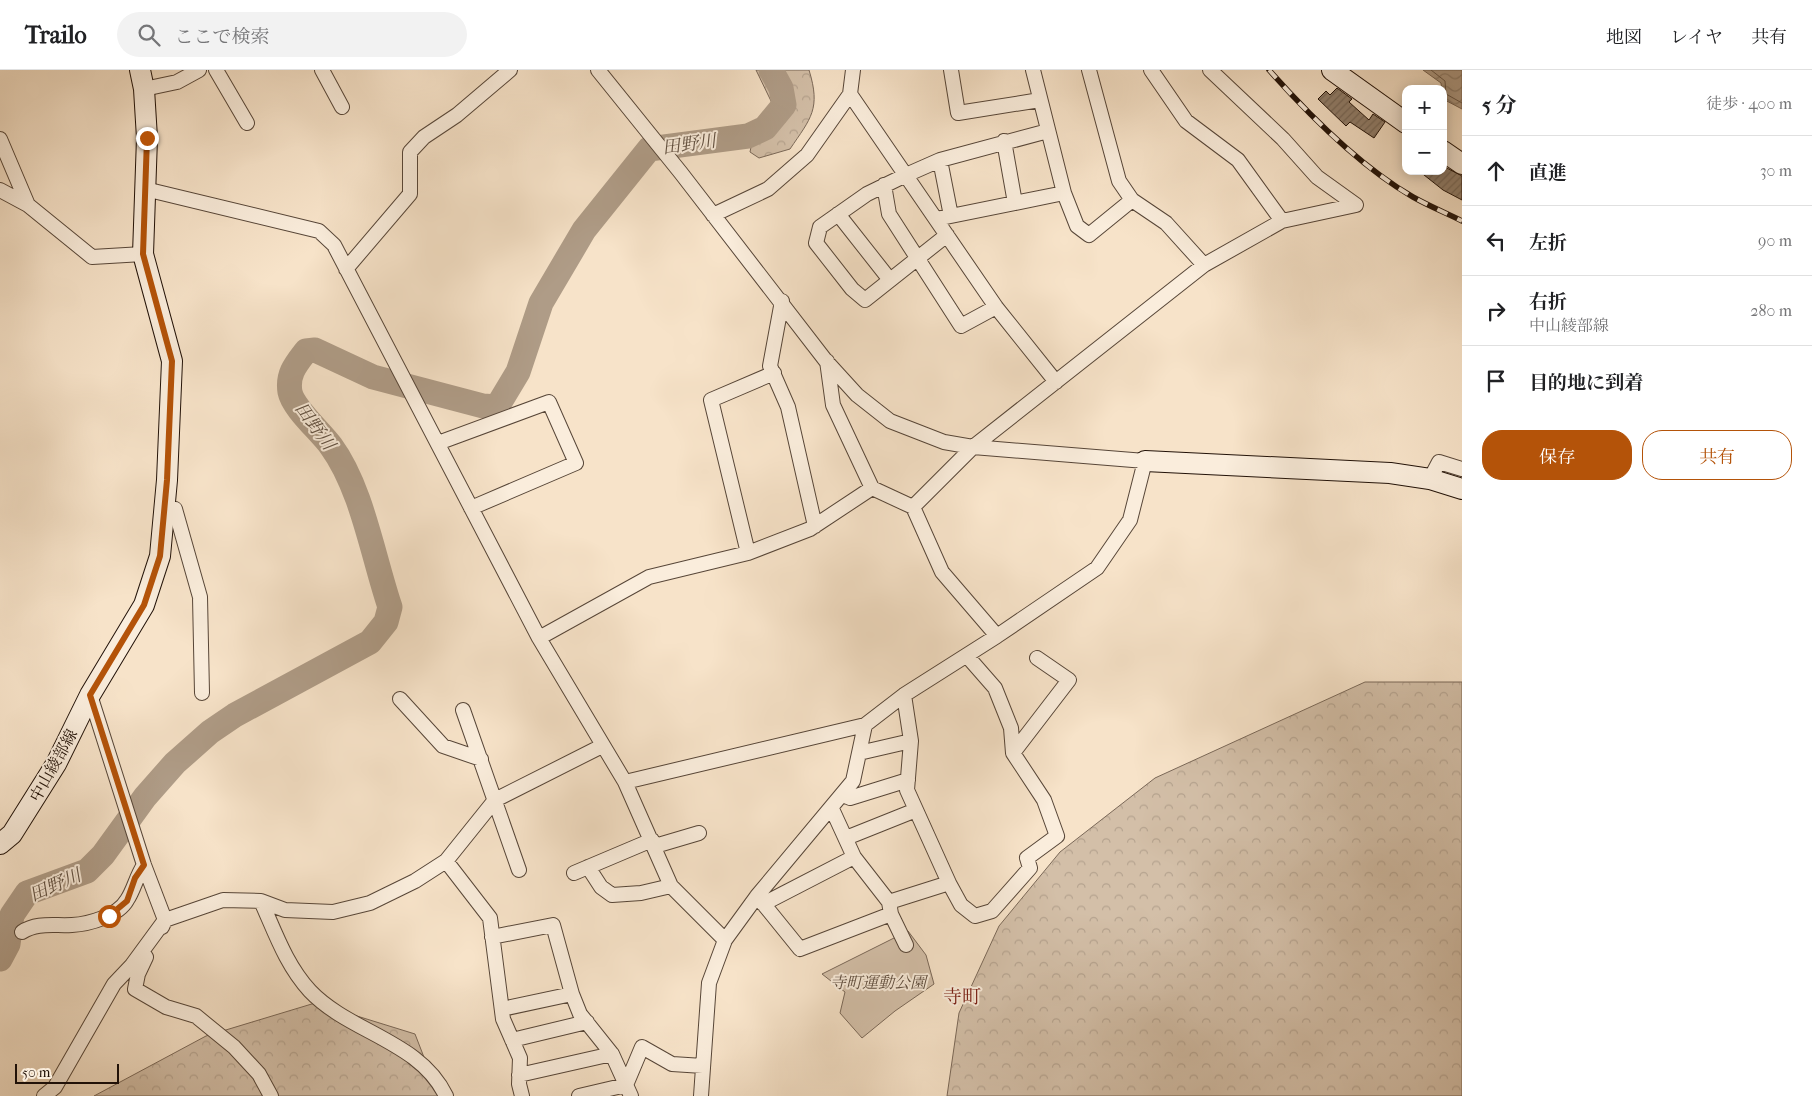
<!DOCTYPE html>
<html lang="ja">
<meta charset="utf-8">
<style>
:root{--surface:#fff;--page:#f2f2f2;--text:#202124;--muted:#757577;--line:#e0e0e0;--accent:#b45309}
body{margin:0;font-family:"IM FELL French Canon","Noto Serif JP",serif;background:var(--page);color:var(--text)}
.controls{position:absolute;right:15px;top:15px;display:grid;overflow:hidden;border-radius:10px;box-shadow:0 2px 12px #0003}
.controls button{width:45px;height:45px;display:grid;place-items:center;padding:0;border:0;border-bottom:1px solid var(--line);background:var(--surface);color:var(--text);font:25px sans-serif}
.scale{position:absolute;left:15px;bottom:12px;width:104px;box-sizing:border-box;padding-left:5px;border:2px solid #221208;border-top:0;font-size:14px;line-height:18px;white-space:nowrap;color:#221208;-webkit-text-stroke:4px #faeddc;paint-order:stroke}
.stop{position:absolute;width:15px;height:15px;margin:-11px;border:4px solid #b45309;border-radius:50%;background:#fff}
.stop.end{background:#b45309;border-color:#fff;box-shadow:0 1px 5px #0008}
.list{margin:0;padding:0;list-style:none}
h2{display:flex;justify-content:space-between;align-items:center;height:65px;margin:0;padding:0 20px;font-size:21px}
h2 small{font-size:16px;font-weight:400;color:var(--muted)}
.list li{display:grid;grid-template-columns:32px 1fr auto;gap:15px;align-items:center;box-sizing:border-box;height:70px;padding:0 20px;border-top:1px solid var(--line)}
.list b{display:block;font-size:19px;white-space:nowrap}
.list p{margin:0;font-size:16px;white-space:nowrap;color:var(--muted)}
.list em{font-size:16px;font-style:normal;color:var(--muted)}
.actions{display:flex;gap:10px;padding:15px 20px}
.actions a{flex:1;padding:11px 0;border:1px solid var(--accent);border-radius:20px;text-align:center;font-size:18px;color:var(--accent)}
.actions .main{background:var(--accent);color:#fff}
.icon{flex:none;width:28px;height:28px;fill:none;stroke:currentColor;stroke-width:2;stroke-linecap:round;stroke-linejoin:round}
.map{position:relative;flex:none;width:1462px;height:1026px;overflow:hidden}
header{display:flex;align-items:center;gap:30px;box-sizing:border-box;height:70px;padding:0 25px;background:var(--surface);border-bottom:1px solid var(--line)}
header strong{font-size:24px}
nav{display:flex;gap:28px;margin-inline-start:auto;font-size:18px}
.search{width:350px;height:45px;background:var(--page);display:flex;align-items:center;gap:12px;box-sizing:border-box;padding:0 18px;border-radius:28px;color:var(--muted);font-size:19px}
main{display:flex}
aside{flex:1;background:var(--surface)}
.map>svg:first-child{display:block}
.forest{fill:url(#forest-crowns);stroke:#7a6858}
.park{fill:#d3bfa8;stroke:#7a6858}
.water{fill:url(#water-waves);stroke:#776554}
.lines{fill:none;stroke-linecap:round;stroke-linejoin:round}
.shore{stroke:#685748;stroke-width:1}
.river{stroke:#af9c87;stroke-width:25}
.building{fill:url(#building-hatch);stroke:#221208}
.street-casing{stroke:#574638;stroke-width:16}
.secondary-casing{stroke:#221208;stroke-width:22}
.street{stroke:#faeddc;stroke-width:14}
.secondary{stroke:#faeddc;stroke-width:20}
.rail-casing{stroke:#221208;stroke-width:5.5}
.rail{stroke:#faeddc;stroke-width:4;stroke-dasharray:11;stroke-linecap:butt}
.route{stroke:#b45309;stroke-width:6}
.labels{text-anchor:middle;stroke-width:4;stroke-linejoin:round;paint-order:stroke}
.street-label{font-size:16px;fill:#221208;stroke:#faeddc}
.park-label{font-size:16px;font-style:italic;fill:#604f40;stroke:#faeddc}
.water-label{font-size:18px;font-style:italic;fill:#615041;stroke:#faeddc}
.quarter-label{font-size:19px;fill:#7a1f14;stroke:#faeddc}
</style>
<header>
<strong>Trailo</strong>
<div class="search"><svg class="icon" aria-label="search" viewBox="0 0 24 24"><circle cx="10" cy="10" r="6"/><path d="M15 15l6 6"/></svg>ここで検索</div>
<nav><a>地図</a><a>レイヤ</a><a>共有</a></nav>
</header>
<main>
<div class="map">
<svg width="1462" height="1026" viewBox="0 0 1462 1026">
<defs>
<pattern id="forest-crowns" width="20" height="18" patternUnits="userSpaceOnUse" patternTransform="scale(1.25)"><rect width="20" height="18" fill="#d3bfa8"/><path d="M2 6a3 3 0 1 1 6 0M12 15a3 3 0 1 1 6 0" fill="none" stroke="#b5a38f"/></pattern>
<pattern id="water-waves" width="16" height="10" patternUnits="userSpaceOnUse" patternTransform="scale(1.25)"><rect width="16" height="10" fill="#af9c87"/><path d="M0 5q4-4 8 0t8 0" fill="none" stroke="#8e7e6c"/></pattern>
<pattern id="building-hatch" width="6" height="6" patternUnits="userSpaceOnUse" patternTransform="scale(1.25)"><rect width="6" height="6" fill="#917f6c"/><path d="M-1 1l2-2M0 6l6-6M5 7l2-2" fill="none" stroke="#766757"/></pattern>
</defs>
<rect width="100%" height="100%" fill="#f7e3c9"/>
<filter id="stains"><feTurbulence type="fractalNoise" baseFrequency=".004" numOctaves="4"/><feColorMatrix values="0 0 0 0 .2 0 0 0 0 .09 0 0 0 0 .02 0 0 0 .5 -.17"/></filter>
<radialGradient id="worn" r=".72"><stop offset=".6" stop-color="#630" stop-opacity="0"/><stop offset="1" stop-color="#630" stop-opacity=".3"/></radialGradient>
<path class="forest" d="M756,0h53c12,39 2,48 -19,79l-31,9 -9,-6 2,-10 26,-16 -7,-25z
M1365,612h97v414h-515l12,-83 40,-87 61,-74 95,-74z
M315,933l100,31 24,62h-345l112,-60z"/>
<path class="park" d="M908,861l18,24 8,29 -39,27 -33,27 -22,-25 5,-21 -23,-18z"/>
<path class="water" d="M1423,0h39v39l-19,-10 -2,-16z"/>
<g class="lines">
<path class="shore" d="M1431,0l14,11 1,13 16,9"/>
<path class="river" d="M0,889l8,-15 4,-29 15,-22 60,-22 16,-16 42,-58 30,-34 35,-31 25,-17 135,-73 16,-20 4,-15c-17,-50 -28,-119 -59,-161 -10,-14 -38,-38 -41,-54 -3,-18 6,-28 16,-41l9,-1 58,27 110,29 14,1 21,-35 23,-69 43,-73 65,-81 99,-13 17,-8 19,-23 -3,-17 -10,-18"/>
</g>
<path class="building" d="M1337,18l15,11 -3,3 20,18 4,-6 12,8 -11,16 -24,-16 -4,4 -28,-27 8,-8 4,4z
M1443,96l19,10v24l-19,-10 -24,-19h24z"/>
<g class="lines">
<g class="street-casing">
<path id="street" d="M216,0l31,53
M322,0l20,37
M598,0l83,103 145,188 31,34 33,26 54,21 29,5 172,14 -15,59 -33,48 -100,68 -93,59 -39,30 -240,57
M951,0l7,43 82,-13
M1033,0l31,123 13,33 12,9 43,-35
M1089,0l30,111 13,19 34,23 38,42
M1210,0l73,69 34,38 39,28 -74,16
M144,19l33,-7 22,-12
M850,24l146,213 60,75
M0,69l28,66
M1004,71l11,62
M940,90l11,56
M884,115l5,29 72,112 35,-19
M145,119l174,42 15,14 205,393 86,144 46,104 54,54
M0,120l28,15 64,52 51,-3
M838,144l52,66
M713,145l55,-26 39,-34 43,-61 3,-24
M936,149l128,-26
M947,165l-82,65 -13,-11 -36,-46 4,-16 47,-33 39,-19 34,-15 108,-29
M346,199l64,-75v-42l14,-15 33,-22 53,-45
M782,231l-12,65 18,41 27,119
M827,291l6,44 39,83 41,19 29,65 55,64
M438,373l111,-41 27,61 -105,45
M1430,409l9,-17 23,7
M913,437l60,-60 231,-182 78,-44 -44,-61 -52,-39 -35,-51
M164,440l11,-1 25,88 2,96
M748,483l-37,-153 63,-27
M539,568l110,-61 99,-24 62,-24 62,-41
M967,586l28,32 16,40 2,25 56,-73 -32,-22
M90,625l54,170 21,55 -3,7
M400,629l43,47 38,13
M463,640l56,160
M859,683l52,-12
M843,725l7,3 58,-18
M846,768l70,-28
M655,776l44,-13
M446,791l44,57 13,101 17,39 -1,26 3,12
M588,797l13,20 11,8 29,-2 30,-7
M574,803l78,-33
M949,813l12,22 14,11 17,-5 38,-43 -3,-10 30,-22 -13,-36 -31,-47
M757,826l43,53 91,-35 -2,-12 -35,-45
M261,831c14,31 25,64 49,90 40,42 110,50 136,105
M889,832l60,-19 -42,-93 4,-49 -7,-46
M763,834l91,-47 -22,-48
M891,844l15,31
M22,862c15,-10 32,-6 50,-7 17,-1 46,-9 55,-25 7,-10 9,-23 17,-35
M492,867l61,-12 19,69 8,20 32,40 19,42
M146,887l-8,17 -3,15 31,18 30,9 38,31 25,27 12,22
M502,939l70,-15
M512,970l75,-18
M519,1005l93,-21
M44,1026l11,-9 59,-103 18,-19 33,-45 58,-20 38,1 24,9 48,2 37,-9 45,-22 31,-20 49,-61 107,-54
M579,1026l47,-11 16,-38 30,17 31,2
M701,1026l8,-113 16,-43 32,-44 96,-115 12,-56"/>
</g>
<g class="secondary-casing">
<path id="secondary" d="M1332,0l74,53
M1443,81l19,13
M1145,391l245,12 40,6 32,10
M0,774l12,-10 44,-70 34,-69 54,-90 16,-49 7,-76 5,-119 -29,-107 4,-116 -3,-49 -4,-19"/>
</g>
<use href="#street" class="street"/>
<use href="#secondary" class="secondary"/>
<g class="rail-casing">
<path id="rail" d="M1269,0c40,45 92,97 144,127 16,9 33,16 49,24"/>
</g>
<use href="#rail" class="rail"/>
</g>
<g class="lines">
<path class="route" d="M109,846l18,-15 8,-23 9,-13 -54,-170 54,-90 16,-49 7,-76 5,-119 -29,-107 4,-116"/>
</g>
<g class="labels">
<g class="street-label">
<text transform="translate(53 695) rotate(-61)" y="6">中山綾部線</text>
</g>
<g class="park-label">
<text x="878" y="918">寺町運動公園</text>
</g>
<g class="water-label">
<text transform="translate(689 74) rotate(-8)" y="6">田野川</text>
<text transform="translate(315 356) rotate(54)" y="6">田野川</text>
<text transform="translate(55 815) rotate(-24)" y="6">田野川</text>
</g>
<g class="quarter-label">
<text x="962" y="933">寺町</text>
</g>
</g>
<rect width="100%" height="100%" filter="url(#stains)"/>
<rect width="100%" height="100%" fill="url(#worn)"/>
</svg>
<div class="controls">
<button>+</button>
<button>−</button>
</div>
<div class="scale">50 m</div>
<div class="stop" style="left:109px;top:846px"></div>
<div class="stop end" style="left:147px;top:68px"></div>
</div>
<aside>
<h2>5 分<small>徒歩 · 400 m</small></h2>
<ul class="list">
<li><svg class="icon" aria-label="ahead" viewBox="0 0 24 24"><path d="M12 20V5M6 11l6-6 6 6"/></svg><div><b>直進</b></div><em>30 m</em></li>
<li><svg class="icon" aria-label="left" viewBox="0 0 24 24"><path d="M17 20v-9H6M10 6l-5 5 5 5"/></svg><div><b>左折</b></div><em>90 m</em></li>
<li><svg class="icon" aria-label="right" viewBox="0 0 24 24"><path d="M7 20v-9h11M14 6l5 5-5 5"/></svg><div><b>右折</b><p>中山綾部線</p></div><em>280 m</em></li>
<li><svg class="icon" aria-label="arrive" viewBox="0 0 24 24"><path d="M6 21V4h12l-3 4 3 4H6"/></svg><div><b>目的地に到着</b></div></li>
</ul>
<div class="actions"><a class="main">保存</a><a>共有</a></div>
</aside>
</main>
